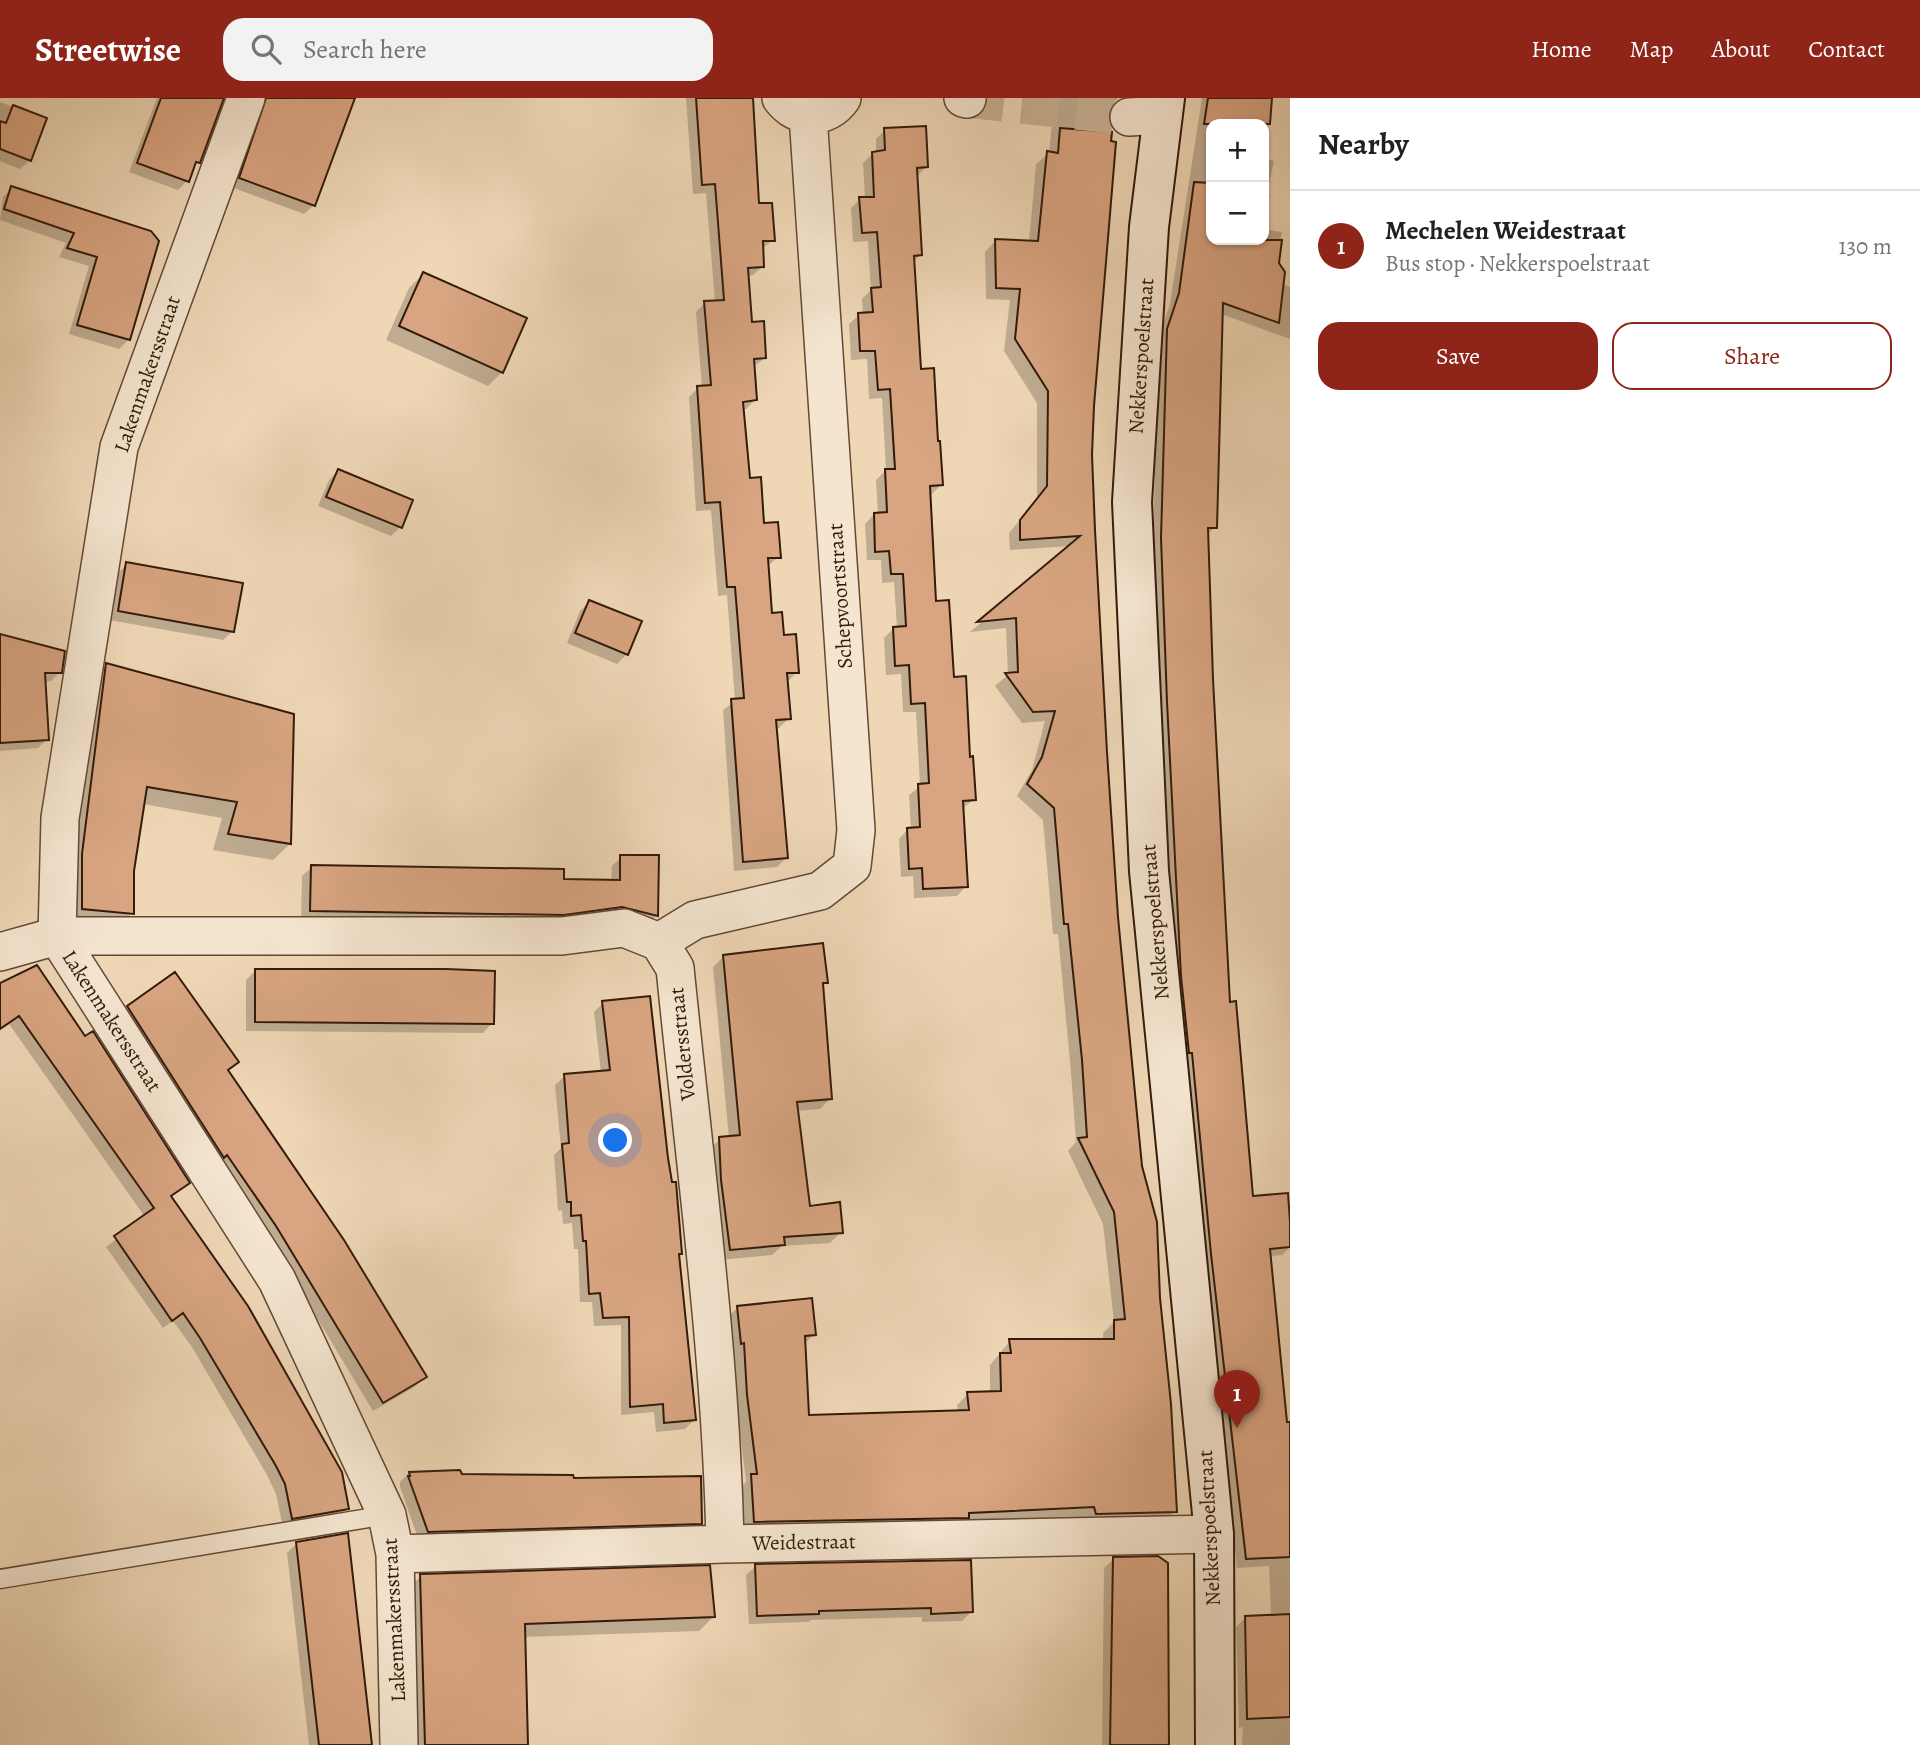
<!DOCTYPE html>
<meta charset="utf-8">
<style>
:root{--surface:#fff;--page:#f2f2f2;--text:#202124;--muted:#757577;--line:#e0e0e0;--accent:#8f2418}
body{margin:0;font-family:Alegreya,serif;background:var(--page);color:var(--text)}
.controls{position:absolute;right:21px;top:21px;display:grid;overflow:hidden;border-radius:14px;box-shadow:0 2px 5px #0004}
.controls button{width:63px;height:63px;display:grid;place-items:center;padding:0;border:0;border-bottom:2px solid var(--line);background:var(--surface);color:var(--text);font:35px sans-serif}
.you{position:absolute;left:616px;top:1043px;width:24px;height:24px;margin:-18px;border:5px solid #fff;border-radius:50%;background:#1a73e8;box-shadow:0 0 0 10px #1a73e833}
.badge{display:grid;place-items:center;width:46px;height:46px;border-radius:50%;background:var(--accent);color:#fff;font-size:23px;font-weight:700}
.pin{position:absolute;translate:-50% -58px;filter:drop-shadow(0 2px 4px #0008)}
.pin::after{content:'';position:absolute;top:37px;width:24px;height:21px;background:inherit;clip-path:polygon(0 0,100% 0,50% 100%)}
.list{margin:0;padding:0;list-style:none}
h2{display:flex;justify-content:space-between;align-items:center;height:91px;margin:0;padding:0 28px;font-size:30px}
h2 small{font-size:23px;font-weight:400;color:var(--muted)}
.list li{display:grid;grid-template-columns:46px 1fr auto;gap:21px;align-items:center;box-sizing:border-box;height:112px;padding:0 28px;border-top:2px solid var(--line)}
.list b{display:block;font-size:26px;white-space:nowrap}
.list p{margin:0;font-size:23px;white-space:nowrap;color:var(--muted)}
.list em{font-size:23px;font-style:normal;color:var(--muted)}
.actions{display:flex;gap:14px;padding:21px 28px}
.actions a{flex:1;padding:16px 0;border:2px solid var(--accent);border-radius:21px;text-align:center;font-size:24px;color:var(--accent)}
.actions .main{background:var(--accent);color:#fff}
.icon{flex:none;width:38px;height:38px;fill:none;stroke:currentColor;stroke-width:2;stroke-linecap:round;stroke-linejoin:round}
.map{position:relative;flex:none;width:1290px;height:1647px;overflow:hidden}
header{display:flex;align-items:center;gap:42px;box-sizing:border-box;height:98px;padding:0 35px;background:var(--accent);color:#fff}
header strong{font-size:33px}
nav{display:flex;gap:38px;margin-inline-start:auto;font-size:24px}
.search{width:490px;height:63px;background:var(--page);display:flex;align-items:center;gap:18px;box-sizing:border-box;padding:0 24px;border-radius:21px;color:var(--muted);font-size:26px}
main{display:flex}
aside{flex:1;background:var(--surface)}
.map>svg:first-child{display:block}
.shadow{fill:#0003;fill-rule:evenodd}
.building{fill:#d8a481;stroke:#331a0a;stroke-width:2}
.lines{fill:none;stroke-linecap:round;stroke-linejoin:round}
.street-tunnel{stroke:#c9b194;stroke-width:37;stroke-dasharray:37 18;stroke-linecap:butt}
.lane-casing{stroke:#624935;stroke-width:21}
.street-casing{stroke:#624935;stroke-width:40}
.secondary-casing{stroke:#331a0a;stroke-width:42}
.lane{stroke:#f5e5d0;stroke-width:18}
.street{stroke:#f5e5d0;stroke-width:37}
.secondary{stroke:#f5e5d0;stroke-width:38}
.labels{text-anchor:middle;stroke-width:5;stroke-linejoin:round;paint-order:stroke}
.street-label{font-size:21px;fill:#331a0a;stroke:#f5e5d0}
</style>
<header>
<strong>Streetwise</strong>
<div class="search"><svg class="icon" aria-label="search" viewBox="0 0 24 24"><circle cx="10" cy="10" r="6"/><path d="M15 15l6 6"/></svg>Search here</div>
<nav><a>Home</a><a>Map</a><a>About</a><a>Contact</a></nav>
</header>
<main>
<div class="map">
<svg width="1290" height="1647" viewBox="0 0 1290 1647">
<rect width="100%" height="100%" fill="#efd7b6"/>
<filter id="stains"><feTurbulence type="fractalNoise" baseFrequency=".00286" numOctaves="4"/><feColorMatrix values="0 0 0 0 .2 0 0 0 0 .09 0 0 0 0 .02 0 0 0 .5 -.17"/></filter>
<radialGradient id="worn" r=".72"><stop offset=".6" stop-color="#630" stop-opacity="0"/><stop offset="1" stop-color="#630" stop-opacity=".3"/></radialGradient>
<path class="shadow" d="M157,0h65l-24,64 -6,7 -5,12 -9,9 -49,-18z
M255,0h98l-39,107 -10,9 -73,-27z
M686,0h64l7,107 16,35 -11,9 1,17 -10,9 -6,1 4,48 14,34 -12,9 2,33 -9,9h-4l6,71 14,45 17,32 -12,9 4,48 26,58 -9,9 1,37 -10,10h-4l11,130 -9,9 -43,4 -11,-161 12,-9 -8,-106 -9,1 -7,-86 -15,1 -7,-114 9,-9 4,-1 -6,-75 9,-9 10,-1 -9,-109 -13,1z
M1023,0h95l-9,9 -3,11 4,11 3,4 -23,322 12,253 14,210 25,248 17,132 17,213 -11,11 -79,3 -1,-8 -341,16 -2,-46 5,-5 -9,-75 -3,-54 -4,1 -4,-35 11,-11 77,26 -11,11 4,71 151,-4 -1,-7 11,-11 22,-1v-28l20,-24 93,-1v-7l11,-11 -11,-98 -35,-73 8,-9 -5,-70 -13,-138h-5l-10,-114 -26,-24 15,-26 13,-49 -23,2 -27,-37 13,-11 -2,-47 -36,4 101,-86 -61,4 -1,-17 28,-34v-96l-33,-52 6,-51 -24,-1 -1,-47 11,-12 33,2 7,-78 13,-11 5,-48 -31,-3z
M1202,0h68l-5,61 9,2 -7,32 3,1 -6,35 18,3 -5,32 5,20 8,3v52l-69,-25 -6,213 -9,9 5,143 17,325 23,194 39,39v10l-8,8 -13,1 17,168h4v321h-48l1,-18 -4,1 -3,-101 10,-10 25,-1 -2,-50 -32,2 -64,-582 -20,-437 5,-210 12,-35zM1211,26h53v116h-53z
M0,4l45,17 -15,41 -10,9 -20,-8z
M885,32l41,37 -10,10 4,78 -7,7 6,109 22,114 -9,9h-3l5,109 35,155 5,41 -12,10 4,77 -9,10 -43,2 -1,-22 -12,1 -2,-38 9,-10h3l-2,-34 11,-9 -4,-74h-13l-2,-38 -15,1 -2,-37 9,-9 4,-1 -3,-46 -12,1 -1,-23h-14l-2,-36 9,-10h4l-2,-34 10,-10 -4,-72 -13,1 -2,-40 -16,1 -2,-36 10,-9h4l-1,-16 9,-9 -3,-49 -15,1 -2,-34 9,-9h5l-2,-36 10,-10h3v-14z
M12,90l145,54 -29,98 -9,9 -50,-15 20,-68 -30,-9 7,-14 -66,-23 3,-23z
M423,176l79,98 -14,14 -102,-46 23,-52z
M338,373l62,56 -9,9 -73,-30 11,-26z
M127,466l106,67 -10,9 -114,-20 9,-47z
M589,504l38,52 -10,10 -50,-21 13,-32z
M0,541l60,33 -9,9 -7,1 3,57 -9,9 -38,3z
M106,567l184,179 -17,16 -60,-10 9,-32 -79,-14 -11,67v42l-16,16 -49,-5 23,-243z
M621,759l36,58 -10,10 -346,-6 1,-43 10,-9 299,15 1,-16z
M723,859l103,25 -5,6 10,110 -11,11 -24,2 13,96 32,25 -11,11 -48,3 -10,9 -52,5 -11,-110 11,-11 9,-1 -16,-171z
M256,872l236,53 -9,10 -237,-2v-51z
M174,876l63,88 -10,10 198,304 -9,10 -43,25 -106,-176 -148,-218z
M0,885l188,199 -18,16 178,310 -10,9 -55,10 -7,-33 -9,-19 -75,-128 -19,-26 -10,7 -57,-81 39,-30 -136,-193 -9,6z
M603,905l63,155 14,96 -3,2 17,164 -9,9 -29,3 -2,-20 -33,3v-90l-27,1 -2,-24h-12l-2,-53h-4l-2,-26 -9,1 -1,-14 -4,1 -4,-56 7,-7 -6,-63 10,-9 36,-3 -7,-61z
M409,1375l163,7 128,43 -9,9 -272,9 -19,-54v-5z
M297,1445l73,202h-61l-22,-192z
M1114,1461l54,186h-66l2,-177z
M756,1468l216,45 -10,10 -40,1v-5l-111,3 -3,2 -59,2 -3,-49z
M421,1478l292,41 -14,14 -176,6 3,108h-115l-5,-154z"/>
<path class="building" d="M161,0h63l-24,65 -4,-1 -7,20 -52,-19z
M266,0h89l-40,108 -76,-28z
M696,0h57l6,105h13l3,38h-12l1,26 -16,1 4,54 12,-1 2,37 -12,1 3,41 -14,2 7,76 11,-1 3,46 14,-1 3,36h-13l4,55 10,-1 2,23 12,-1 3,39h-12l4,46 -15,1 12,138 -45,4 -12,-163 13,-1 -9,-111h-8l-7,-85 -15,1 -8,-117 14,-1 -7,-84 20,-1 -9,-116 -13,1z
M1208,0h64l-2,26h-66z
M13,7l34,13 -16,43 -31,-12v-28l6,2z
M926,28l2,41 -11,1 5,87 -8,1 7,113 13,-1 4,73h2l3,44 -13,1 6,115 13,-1 5,77 12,-1 4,81 3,-1 3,44 -13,1 5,86 -45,2 -1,-21 -13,1 -2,-41 13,-1 -2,-43 11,-1 -4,-80 -14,1 -2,-39 -14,1 -2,-39 13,-1 -3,-52h-12l-2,-23 -14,1 -1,-39 13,-1 -2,-43h10l-5,-80 -12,1 -3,-39h-15l-2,-38 15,-1 -2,-24 10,-1 -4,-55 -15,1 -3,-36h15l-2,-45 13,-2 -1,-22z
M1060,30l52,4 -1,9 5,1 -22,264 -2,49 3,75 12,222 11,165 24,249 15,56 3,76 11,106 6,108 -81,2 -2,-7 -125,6v5l-215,4 -3,-48h6l-10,-79 -3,-52 -3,1 -4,-38 75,-8 4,37 -11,1 4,79 160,-5 -2,-18 34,-1 -1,-38h11l-2,-14h105v-19l11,-1 -11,-107 -36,-74 9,-1 -5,-77 -14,-136h-4l-10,-116 -27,-24 15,-27 13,-46 -22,1 -28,-39 13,-1 -2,-54 -39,4 103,-86 -60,4v-20l27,-34 1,-95 -33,-52 5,-50 -24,-1 -1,-49 43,2 9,-90 11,2z
M1194,84l17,1v57h71l-3,23 6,9 -6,51 -56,-20 -6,225h-9l5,151 17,323 6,-1 17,195 35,-3 2,29v25l-20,2 17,173h3v135l-44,2 -35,-305 -19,-201h-3l-8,-77 -14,-274 -6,-164 6,-209 12,-36z
M11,88l140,45 8,10 -29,99 -53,-15 20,-68 -30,-9 7,-15 -70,-24z
M423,174l104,46 -24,55 -104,-47z
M338,371l75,31 -11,28 -76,-31z
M126,464l117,21 -9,49 -116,-21z
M589,502l53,21 -14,34 -53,-22z
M0,536l65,17 -3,22h-17l4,67 -49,3z
M106,565l188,51 -3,130 -63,-10 9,-32 -90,-15 -13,84v43l-52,-5v-55z
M620,757h39l-1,61 -36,-9 -58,8 -254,-4 1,-46 253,4v10l56,1z
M823,845l5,40h-5l9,116 -35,3 13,104 30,-4 3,31 -59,4 1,8 -55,5 -9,-70 -2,-43 21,-2 -17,-180z
M37,867l48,71 8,-5 97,152 -19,13 77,110 94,166 7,37 -57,10 -7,-35 -9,-18 -76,-128 -17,-25 -11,8 -58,-85 40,-28 -135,-192 -19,13v-46z
M255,871h191l49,2 -1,53 -239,-2z
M175,874l64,90 -11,8 116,170 83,137 -44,26 -107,-177 -49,-71 -3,3 -97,-152z
M650,898l18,162 4,24h4l6,72h-3l17,166 -32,3 -1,-19 -33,3 -1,-90 -26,1 -3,-25 -11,1 -3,-53h-3l-2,-26 -10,1v-14h-4l-5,-58 7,-1 -5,-69 46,-4 -8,-69z
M460,1372l2,4 111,1 1,3 127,-2 1,48 -274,8 -20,-56h2l-1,-4z
M348,1435l24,212h-53l-23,-203z
M1158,1458l10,7 1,182h-59l3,-188z
M971,1462l2,52 -42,2v-6l-112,3v3l-62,2 -2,-52z
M710,1467l5,52 -190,7 3,121h-103l-5,-171z
M1290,1516v103l-43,2 -2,-103z"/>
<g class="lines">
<path class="street-tunnel" d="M967,1l162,18"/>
<g class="lane-casing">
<path id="lane" d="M0,1481l387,-64"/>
</g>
<g class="street-casing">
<path id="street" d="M246,0l-127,349 -59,371 -3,118 220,344 110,235 8,39 4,191
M781,0c16,22 46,22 61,0
M963,0l4,1
M1129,19l34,-2
M659,844l36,-22 125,-29 32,-25 4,-36 -48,-715
M0,854l57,-16h505l62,-8 35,14 16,26c19,191 46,383 50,576
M395,1456l330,-10 489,-10"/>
</g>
<g class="secondary-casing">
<path id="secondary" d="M1165,0l-16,129 -17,275 17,369 65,663 1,211"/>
</g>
<use href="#lane" class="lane"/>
<use href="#street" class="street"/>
<use href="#secondary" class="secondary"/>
</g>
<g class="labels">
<g class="street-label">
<text transform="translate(1141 258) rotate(-86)" y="7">Nekkerspoelstraat</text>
<text transform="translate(147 276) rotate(-71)" y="7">Lakenmakersstraat</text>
<text transform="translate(840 498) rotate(-94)" y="7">Schepvoortstraat</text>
<text transform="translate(1155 824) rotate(-95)" y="7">Nekkerspoelstraat</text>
<text transform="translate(112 923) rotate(57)" y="7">Lakenmakersstraat</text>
<text transform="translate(682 946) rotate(-96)" y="7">Voldersstraat</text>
<text transform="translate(1209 1430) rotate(-93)" y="7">Nekkerspoelstraat</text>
<text transform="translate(804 1444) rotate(-1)" y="7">Weidestraat</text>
<text transform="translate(394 1522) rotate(-93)" y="7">Lakenmakersstraat</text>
</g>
</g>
<rect width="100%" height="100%" filter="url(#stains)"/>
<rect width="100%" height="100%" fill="url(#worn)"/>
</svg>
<div class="controls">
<button>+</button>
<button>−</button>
</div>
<div class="you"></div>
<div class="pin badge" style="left:1237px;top:1330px">1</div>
</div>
<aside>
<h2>Nearby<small></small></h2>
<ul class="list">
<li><span class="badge">1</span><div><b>Mechelen Weidestraat</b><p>Bus stop · Nekkerspoelstraat</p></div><em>130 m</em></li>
</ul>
<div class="actions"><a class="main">Save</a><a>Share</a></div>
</aside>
</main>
